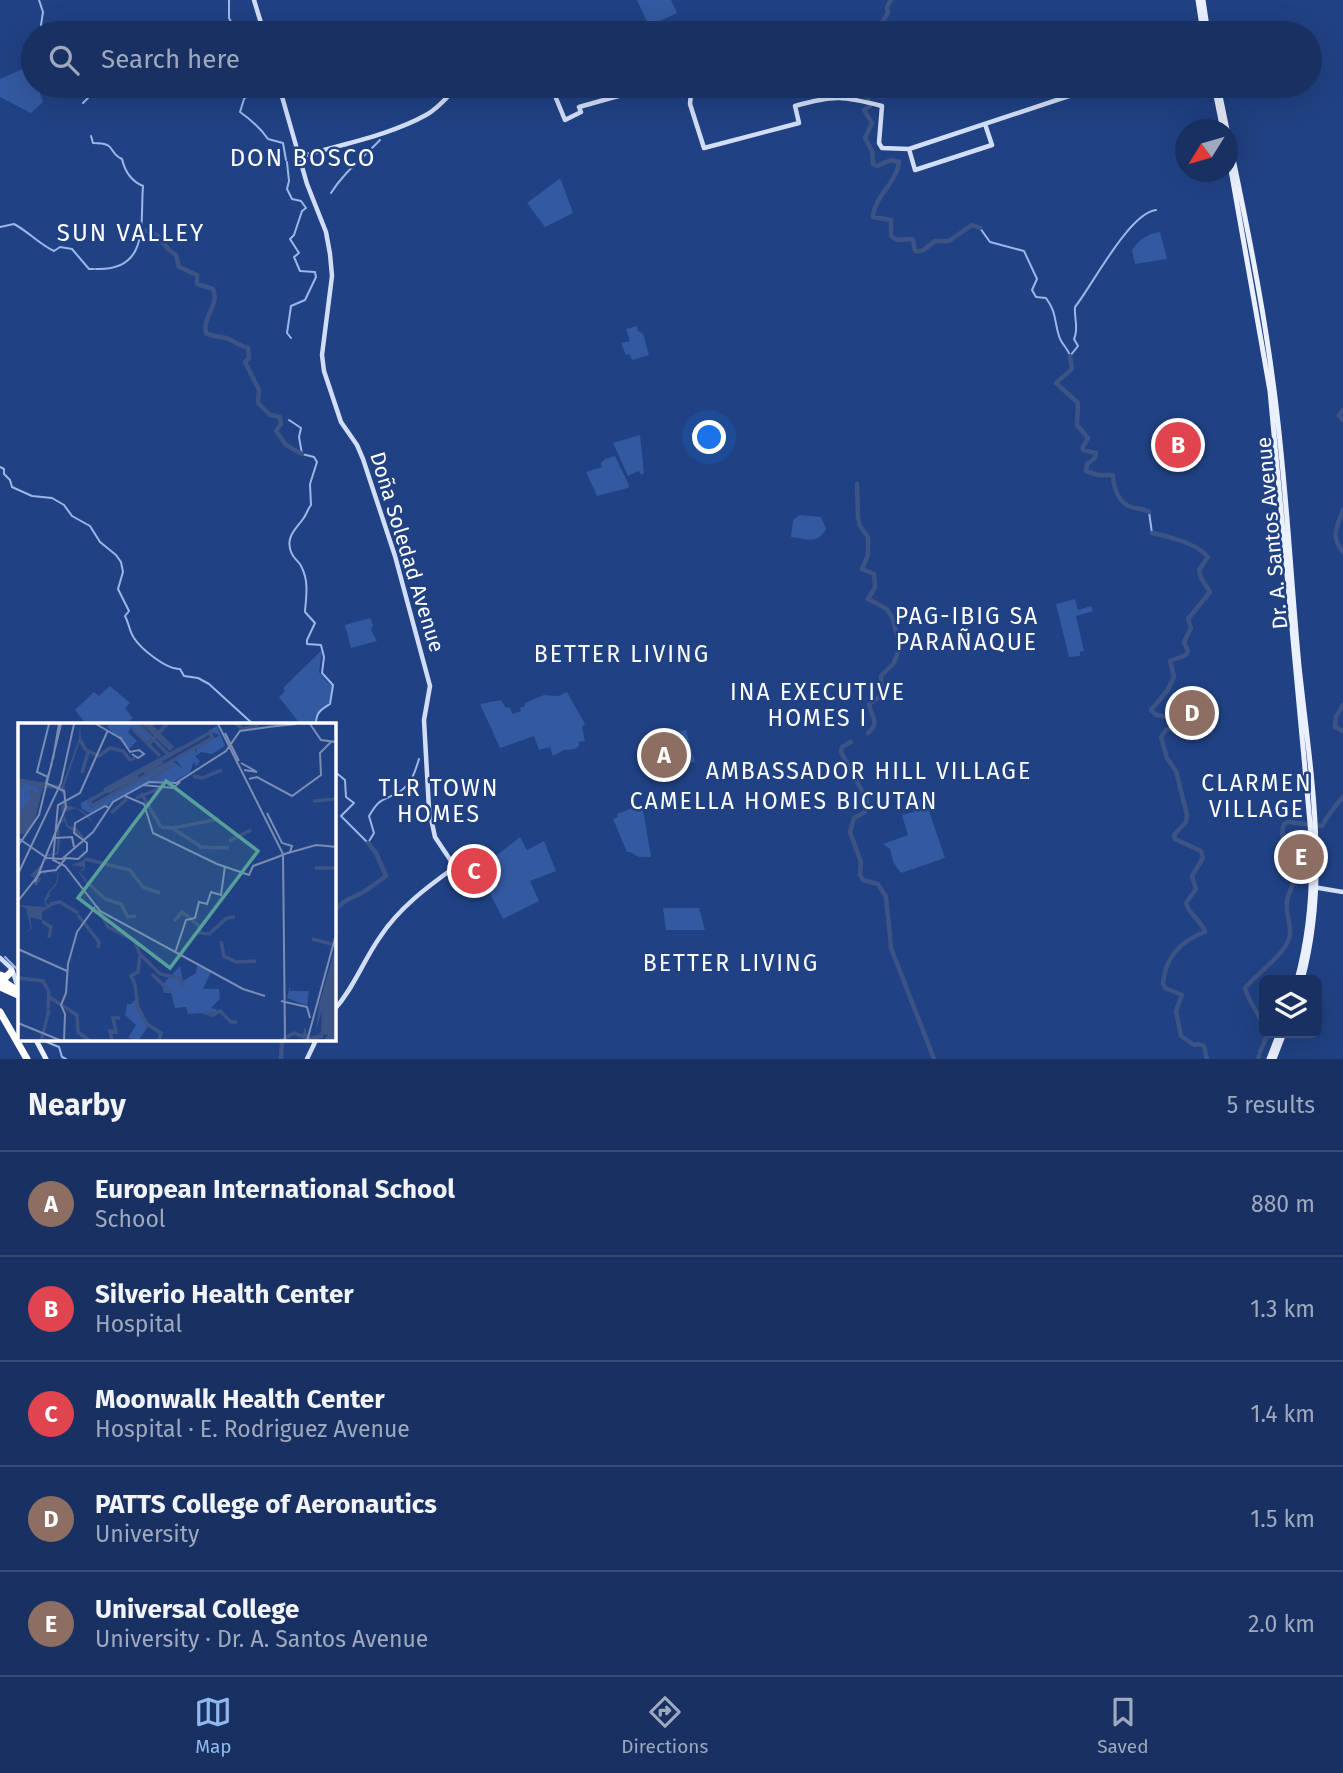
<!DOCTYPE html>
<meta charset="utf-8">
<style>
:root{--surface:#183162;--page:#253d6b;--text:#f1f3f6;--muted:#9fa9be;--line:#364c77;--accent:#90b9f0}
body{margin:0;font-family:"Fira Sans",sans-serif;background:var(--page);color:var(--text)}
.controls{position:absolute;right:21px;bottom:21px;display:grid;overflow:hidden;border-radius:10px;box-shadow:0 7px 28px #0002}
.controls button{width:63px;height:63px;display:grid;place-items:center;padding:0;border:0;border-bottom:2px solid var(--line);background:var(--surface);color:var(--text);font:35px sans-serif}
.compass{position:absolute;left:1175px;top:119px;width:63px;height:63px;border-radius:50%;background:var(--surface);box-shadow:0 7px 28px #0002;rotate:233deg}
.you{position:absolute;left:710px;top:438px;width:24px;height:24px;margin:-18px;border:5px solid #fff;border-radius:50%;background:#1a73e8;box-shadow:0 0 0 10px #1a73e833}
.badge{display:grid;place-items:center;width:46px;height:46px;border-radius:50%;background:var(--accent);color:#fff;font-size:23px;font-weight:700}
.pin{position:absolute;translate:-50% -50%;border:4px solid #fff;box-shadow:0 2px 7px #0006}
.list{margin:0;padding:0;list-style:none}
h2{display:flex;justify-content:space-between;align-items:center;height:91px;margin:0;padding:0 28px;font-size:30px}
h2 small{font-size:23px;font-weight:400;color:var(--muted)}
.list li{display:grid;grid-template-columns:46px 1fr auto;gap:21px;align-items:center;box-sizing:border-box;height:105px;padding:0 28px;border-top:2px solid var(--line)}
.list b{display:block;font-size:26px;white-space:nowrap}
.list p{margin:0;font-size:23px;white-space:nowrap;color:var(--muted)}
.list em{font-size:23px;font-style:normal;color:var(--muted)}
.icon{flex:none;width:38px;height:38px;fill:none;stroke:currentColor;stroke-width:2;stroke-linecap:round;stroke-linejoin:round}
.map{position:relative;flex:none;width:1343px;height:1059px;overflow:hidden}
.search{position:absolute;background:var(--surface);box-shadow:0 7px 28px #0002;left:21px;right:21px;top:21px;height:77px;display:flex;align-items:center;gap:18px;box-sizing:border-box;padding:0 24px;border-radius:38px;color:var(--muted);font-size:26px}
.sheet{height:616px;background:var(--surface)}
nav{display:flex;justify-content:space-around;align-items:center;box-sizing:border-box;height:98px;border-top:2px solid var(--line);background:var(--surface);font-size:19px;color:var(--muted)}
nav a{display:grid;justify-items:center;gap:4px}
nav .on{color:var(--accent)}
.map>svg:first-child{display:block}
.green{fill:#3359a1}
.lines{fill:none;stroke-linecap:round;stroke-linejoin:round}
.stream{stroke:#9bb7ea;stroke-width:2}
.river{stroke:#3c5485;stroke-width:4.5}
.secondary{stroke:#d2def7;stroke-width:4.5}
.primary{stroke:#eaf0fe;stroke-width:5}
.motorway{stroke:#fff;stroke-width:7}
.labels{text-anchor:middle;stroke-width:5;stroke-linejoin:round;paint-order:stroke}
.street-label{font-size:21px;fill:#fff;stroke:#204183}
.neighbourhood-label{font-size:23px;letter-spacing:2px;fill:#fff;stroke:#204183}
.quarter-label{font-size:24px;letter-spacing:2px;fill:#fff;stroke:#204183}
.inset-river{fill:none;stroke:#3c5485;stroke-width:3.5}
.inset-road{fill:none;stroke:#798db5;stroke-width:2}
.view{fill:#579f9a;fill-opacity:0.15;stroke:#579f9a;stroke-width:3.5}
.inset-edge{fill:none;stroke:#fff;stroke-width:3.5}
</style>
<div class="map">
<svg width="1343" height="1059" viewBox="0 0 1343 1059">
<rect width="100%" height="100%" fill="#204183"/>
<path class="green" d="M637,0h34l6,13 -28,13z
M32,65l1,21h7l-1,4 4,12 -12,11 -31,-16v-18z
M559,179l2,1 12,33 -28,14 -18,-24z
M1160,232l7,27 -32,5 -3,-14c8,-11 15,-16 28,-18z
M637,326l1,5 5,3 6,21 -17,5 -2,-6 -4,1 -5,-12 9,-2 -4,-12z
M640,435l4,38 -3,2 -2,-4 -11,5 -15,-33z
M615,456l14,29 -1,3 -31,8 -11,-24 16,-5 -1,-4 4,-4z
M800,515l21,2 5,12c-9,16 -19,10 -35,8l2,-17z
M1075,599l3,11 13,-4 2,5 -17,5 8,35 -4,1v4l-11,1 -13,-53z
M370,618l3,7 -2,5 6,11 -26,7 -6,-23z
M322,650l-3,22 8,10 5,3 -1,16 -16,15v6l3,3h-17l-22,-28 6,-6 -2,-3z
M110,686l20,17 -5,5 8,10 -9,7h-37l-12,-15 19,-18 5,4z
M567,692l18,32 -3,3 3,14 -6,1v4l-4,3 -11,1 -11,6 -3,-9 -11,3 -5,-14 -34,12 -20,-44 21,-4 5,8 3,-1 4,7 8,-3 -1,-3 5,-2v-3l19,-8 15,1z
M686,730l9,32 -12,3 -2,-6 -8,2 -6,-27z
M925,799l20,59 -44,15 -8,-11 -3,-13 -7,-5 25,-9 -6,-20 12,-3 -2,-10z
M642,804l9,53h-12l-9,-5h-3l-14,-33 5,-2 -1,-3z
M520,837l7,13 17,-9 12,30 -26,10 9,20 -36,18 -25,-49z
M663,908h36l6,22h-39z"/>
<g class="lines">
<path class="stream" d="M39,0l4,12 -2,13
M229,0v18l8,15
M36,33l3,-4
M82,86l6,12 -5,5
M251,86l3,3 -10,10 -4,13c10,7 21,17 28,27l15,4 3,17
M91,136l2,7c25,0 14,9 29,16 3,13 9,22 21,27 -3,37 7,85 -47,83
M287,162l2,19 -2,8 5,10 9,2 5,7 -4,3 -8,24 -4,4 9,14 -5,4 6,14 15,1 1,5 -11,23 -14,6 -4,27 4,5
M331,193c13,-21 32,-35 49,-53
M0,227l14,-3c15,8 25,20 40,27l6,-4 12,2 17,20h5
M980,228l10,14 34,9 13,28 -5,11 4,7 10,1c11,15 8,23 13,38 2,8 9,12 11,20l8,-10 -4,-7c5,-10 0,-21 1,-32 17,-21 54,-94 81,-97
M289,420l12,8 -2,9 3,17 12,3 3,5 -7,22 1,21c-4,5 -4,9 -8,14 -7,10 -19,19 -11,35 2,5 8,8 10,14 7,14 4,29 3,44l10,11 -8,17v4l14,1 3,12 -2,16 11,12 -3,19c-8,5 -14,8 -14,19l4,2
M0,467l4,2v5l6,6 2,7 20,9 20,2 12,7 8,11 18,10 10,16 16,13 5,7 2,10 -5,17 11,22 -4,5c4,7 4,15 9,22 7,11 33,32 46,31l4,7 14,2 11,6 45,41
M1149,512l3,21
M334,771l11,9 1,17 8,6 -13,13 27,27 6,-10 -5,-17c12,-20 13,-14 30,-24 12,-7 16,-20 20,-33
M5,957l14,14
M42,1040l17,7 3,10 4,2"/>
<path class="river" d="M881,33v-9l7,-11 -1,-6 4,-7
M869,86l-3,5 4,15 -6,4 8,13 -7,15 7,13 1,13 4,2 14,-6 8,2c-2,20 -25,35 -26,55l18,3v16l6,4 16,-1 2,12c10,2 12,-5 20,-10h14l23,-16 8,3
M143,230l14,5 12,15 7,5 3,12 18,8v9l16,5c7,16 -11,28 -7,44 8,5 16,2 25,7 6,3 9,6 17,8l1,10 -4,4 14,28 -1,13 12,12 10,2 1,7 -5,7 10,14 16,9
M1070,356l2,13 -16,14 22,20 -1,22 11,13 -5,9v3l13,3 -1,5 -8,6 -1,7 12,4h15c0,10 4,24 14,30 6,4 15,3 22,7
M1343,410l-4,5 4,5
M857,484l1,34 2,8 8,11v18l-6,14 12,5 1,13 -7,12 19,10 5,8 8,29 -6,17 -13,13 1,19 -13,9c2,13 12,18 -1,29
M1343,510c-6,17 -13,26 0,42
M1152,533c16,3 46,11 56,24l-9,13 2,8 9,14 -22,27 3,9 -7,14 4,9 -2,4 -16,6 4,16 -7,14 -16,19 5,5 18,3 5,7 -13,5 -5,7 6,21 9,13 11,44 -1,7 -12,13 1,4 26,12 2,7 -11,18 4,13 -10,14c4,14 16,17 19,29 -25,9 -40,25 -42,52l2,4 17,7 -6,16 5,25 13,9 5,-1 5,2 3,13
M1343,705l-7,12 -1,10 8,4
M851,742l-9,5 -1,5 26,48 -2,12 -11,6 -4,14 11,30 -1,13 3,5 15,4 8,13 5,51 43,111
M334,909c7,-2 9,-8 15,-10 16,-6 23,-13 37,-23l-10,-23 -8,-10
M1264,1029c-4,-15 -15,-26 -19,-41 11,-14 44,-36 45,-54 1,-11 -5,-22 -3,-33 2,-12 12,-24 8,-36 -5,-15 -17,-25 -11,-41l4,-2 34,4c6,-11 13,-20 21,-29
M1260,1052l6,-14 -1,-5
M281,1059l1,-19
M1258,1059l1,-3"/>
<path class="secondary" d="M254,0l10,33
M511,33l17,-5 4,5
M279,86l28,98 19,48 4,22 2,22 -10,79 2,16 17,51 16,23 6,14 32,97 35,130 -6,34 5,89 6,28 20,30c-28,20 -56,41 -75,70 -17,24 -26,51 -46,73
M551,86l14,34 16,-8 -2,-5 75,-21
M686,86l5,7 -1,11 14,44 95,-25 -4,-17c40,-11 48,-10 87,0l-3,37 3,5 27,1 190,-63
M909,149l6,21 77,-25 -7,-21
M300,157c41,-13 88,-21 126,-42 12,-6 22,-19 32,-29
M1313,887l30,5
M0,958l12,11 7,22
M307,1059l9,-19"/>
<path class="primary" d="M1198,0l5,33
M1203,0l5,33
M1214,86l9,44
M1218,86c20,98 42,196 55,296 13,94 17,189 26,284 11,104 31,211 3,314
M1228,153l42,238 40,432c4,53 1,105 -13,157
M36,1040l10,19
M1269,1059l10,-26
M1274,1059l10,-26"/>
<path class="motorway" d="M0,975l6,2 5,-5
M0,979l19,13
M0,987l18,8
M0,1012l27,47"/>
</g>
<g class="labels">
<g class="street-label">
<text transform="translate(1272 533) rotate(-95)" y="7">Dr. A. Santos Avenue</text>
<text transform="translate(407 552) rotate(73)" y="7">Doña Soledad Avenue</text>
</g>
<g class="neighbourhood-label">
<text x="967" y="624">PAG-IBIG SA<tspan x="967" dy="26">PARAÑAQUE</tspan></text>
<text x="622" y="662">BETTER LIVING</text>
<text x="818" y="700">INA EXECUTIVE<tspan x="818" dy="26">HOMES I</tspan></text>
<text x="869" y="779">AMBASSADOR HILL VILLAGE</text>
<text x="1257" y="791">CLARMEN<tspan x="1257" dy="26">VILLAGE</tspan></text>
<text x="439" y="796">TLR TOWN<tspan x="439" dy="26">HOMES</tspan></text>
<text x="784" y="809">CAMELLA HOMES BICUTAN</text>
<text x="731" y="971">BETTER LIVING</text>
</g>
<g class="quarter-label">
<text x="303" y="166">DON BOSCO</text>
<text x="131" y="241">SUN VALLEY</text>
</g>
</g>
<g transform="translate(18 723)">
<rect width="318" height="318" fill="#204183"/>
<path d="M93,1h26l14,15 -4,4 -15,-16 -4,5 9,9 -8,8 -22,-22zM199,3l8,20 -13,8 -12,-2v1l-5,3 5,5 -4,6 -2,-6 -4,11 -16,10 -21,-1 -62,33 -9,-5 -1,-6 13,-7 -6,6 3,6 82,-47 10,8 -7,-9 18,-11 4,5 -2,-5 24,-14 -12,-4zM6,60l15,5 -15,46h-6v-47zM179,242l14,7 -8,17h16l1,10 -9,9 5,1 1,3 -29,2 -2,-7 -11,1 -4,-15h-7l-2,-8 18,-19 3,15 13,-8zM272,263v5h19l-2,15 -20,-8zM118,276l13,26 -10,15 -11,-2 8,-13 -11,-10 2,-11 -9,-1 13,1z" fill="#3359a1"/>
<path d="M62,1l1,14 -17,49 2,5 -1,13 15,4 7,5 7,10 -17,-16 -14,4 5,14 9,2 9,12 -5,6 4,14v8l-1,2 -4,2 5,6 4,8 -10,-13 5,-6 -13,-2 13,-5 -3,-15 4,-5 -18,-13 -3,-7 -5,6 1,17 -2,11 -12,3 2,7 -8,4 4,7 1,-3 2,-1 3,2 6,-2 3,2 -2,11 -8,9 1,3 -5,6 3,3 4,-3 3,2 -13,8v8l-12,-3 2,12 -14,8 13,-8 -5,-21 -8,-3 28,2 -2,-6 4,-9 8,-9 2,-11 -8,1 -3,-2 -2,5 -5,-8 8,-4 -3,-6 1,-3 11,-3v-22l1,-5 6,-7 -3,-10 4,-12 -6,-7 -16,-1 -9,35 -7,10 -9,1v-21l14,-16 -4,-3 2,-5 6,4 3,-4 -15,-6 1,4h-7v-9l44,8 17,-47zM318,222v96h-13l5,-6 -12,-1 5,-1 1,-23 -6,21 3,-27z" fill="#3c5485"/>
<path class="inset-river" d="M120,1l33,33M126,1l27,26M131,1l24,24M218,1l7,5 16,-4M114,5l28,28M62,17l6,10 13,6 11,-8 13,3 7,9 5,-2M131,21l18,-20M64,50l6,-21M126,50l19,-12M175,53l9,2 20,-8M132,56l25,-15M86,67l77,-42M90,69l30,-16M123,70l20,34M118,75l22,-9M295,78l24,-2M74,83l-3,-5 122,-69 1,6M72,84l124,-70M93,90l16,-14M143,104l11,1 31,20M155,105l46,-9M211,118l22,-11M181,124l30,1M67,136l45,11 13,17 17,6M297,145h22M69,159l18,17 16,5 7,13 8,-1M17,162l4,-6 -6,-4 9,-9M32,181l10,-2 18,11M79,183l11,21 26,13 6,14M60,192l21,27 -1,6M24,198l9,6 -2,11M156,198l8,-9 17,14 1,7 9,1 18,-16 8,-1M294,216l24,6M203,218l3,15 12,6 20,-1M122,231l20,20 19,4 4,8M134,251l18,18M1,255l24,3 6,11 -1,17M117,261l-4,-8 7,-4 2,-17M117,261l3,25 9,15 14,9 -2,8M31,274l28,18 1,17 12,9M185,289l10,3 7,-4 11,11h6M23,318l8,-31M94,318l-2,-10 6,1 -3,-14h7M262,318l14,-8 10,4 1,-4 2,6 16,-3"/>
<path class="inset-road" d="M78,1l24,14M200,1l65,130 2,187M292,1l11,16 16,2M250,4l28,-3M90,7l-28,63 -22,12 -5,55 12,6 35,45 143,78 22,7M207,10l14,28M102,14l10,15 9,-2 5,4 -6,4 -6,-4M35,36l6,-35M223,40l16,9 -13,-2M30,54l-11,-5 12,-48M231,56l8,-2 35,19 29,-21 -1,-22 11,-11M125,62l30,3 7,-6M107,73l19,8 9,29 64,31 32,11 4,-9 22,-8M249,90l15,30 10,3 -2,6 -15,6M0,115l29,20 15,1 31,-27 20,-30 36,-20 27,1 50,-32 14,-20 29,-4M37,115l17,-1 2,10M0,123l21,-31 22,-91M270,130l28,-8 21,2M0,151l43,-91 13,-59M17,159l31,-75 -2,-16 -18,-8 6,-20M0,178l23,-29 15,-2 10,-12 12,1 9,-8v-8l-13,-10 1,-10 30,-17 5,2M0,226l49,22M157,230l11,-33 9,-2 4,-16 8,2 4,-12 10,3 4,-29M263,278l26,6 3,11M0,300l44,18M46,318l1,-27 -4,-9 5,-12 2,-29 9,-32 18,-25M289,318l30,-110"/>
<path class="view" d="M148,58l92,70 -88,117 -92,-70z"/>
<rect width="318" height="318" class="inset-edge"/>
</g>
</svg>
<div class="controls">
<button><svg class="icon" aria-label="layers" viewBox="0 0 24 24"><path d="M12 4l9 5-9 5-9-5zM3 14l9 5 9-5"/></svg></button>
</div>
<svg class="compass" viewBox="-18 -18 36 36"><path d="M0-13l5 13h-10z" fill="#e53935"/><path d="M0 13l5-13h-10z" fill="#9fa9be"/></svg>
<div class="you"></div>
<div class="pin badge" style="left:664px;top:755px;background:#8d6e63">A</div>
<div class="pin badge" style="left:1178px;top:445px;background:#e0444e">B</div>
<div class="pin badge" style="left:474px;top:871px;background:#e0444e">C</div>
<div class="pin badge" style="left:1192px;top:713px;background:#8d6e63">D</div>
<div class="pin badge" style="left:1301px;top:857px;background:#8d6e63">E</div>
<div class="search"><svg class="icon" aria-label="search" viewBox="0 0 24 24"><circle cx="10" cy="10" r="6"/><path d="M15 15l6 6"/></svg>Search here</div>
</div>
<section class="sheet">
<h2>Nearby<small>5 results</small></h2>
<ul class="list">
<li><span class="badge" style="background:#8d6e63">A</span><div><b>European International School</b><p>School</p></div><em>880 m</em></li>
<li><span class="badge" style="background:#e0444e">B</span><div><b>Silverio Health Center</b><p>Hospital</p></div><em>1.3 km</em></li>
<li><span class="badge" style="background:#e0444e">C</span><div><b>Moonwalk Health Center</b><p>Hospital · E. Rodriguez Avenue</p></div><em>1.4 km</em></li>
<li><span class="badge" style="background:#8d6e63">D</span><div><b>PATTS College of Aeronautics</b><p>University</p></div><em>1.5 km</em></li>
<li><span class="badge" style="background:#8d6e63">E</span><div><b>Universal College</b><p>University · Dr. A. Santos Avenue</p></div><em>2.0 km</em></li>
</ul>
</section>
<nav>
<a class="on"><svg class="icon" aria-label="map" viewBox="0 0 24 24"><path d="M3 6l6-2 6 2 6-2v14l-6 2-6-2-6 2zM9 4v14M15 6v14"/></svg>Map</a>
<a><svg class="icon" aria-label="directions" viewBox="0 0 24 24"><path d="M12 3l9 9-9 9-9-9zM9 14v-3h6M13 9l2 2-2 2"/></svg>Directions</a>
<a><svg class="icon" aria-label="saved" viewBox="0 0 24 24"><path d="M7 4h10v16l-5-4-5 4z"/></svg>Saved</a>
</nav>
